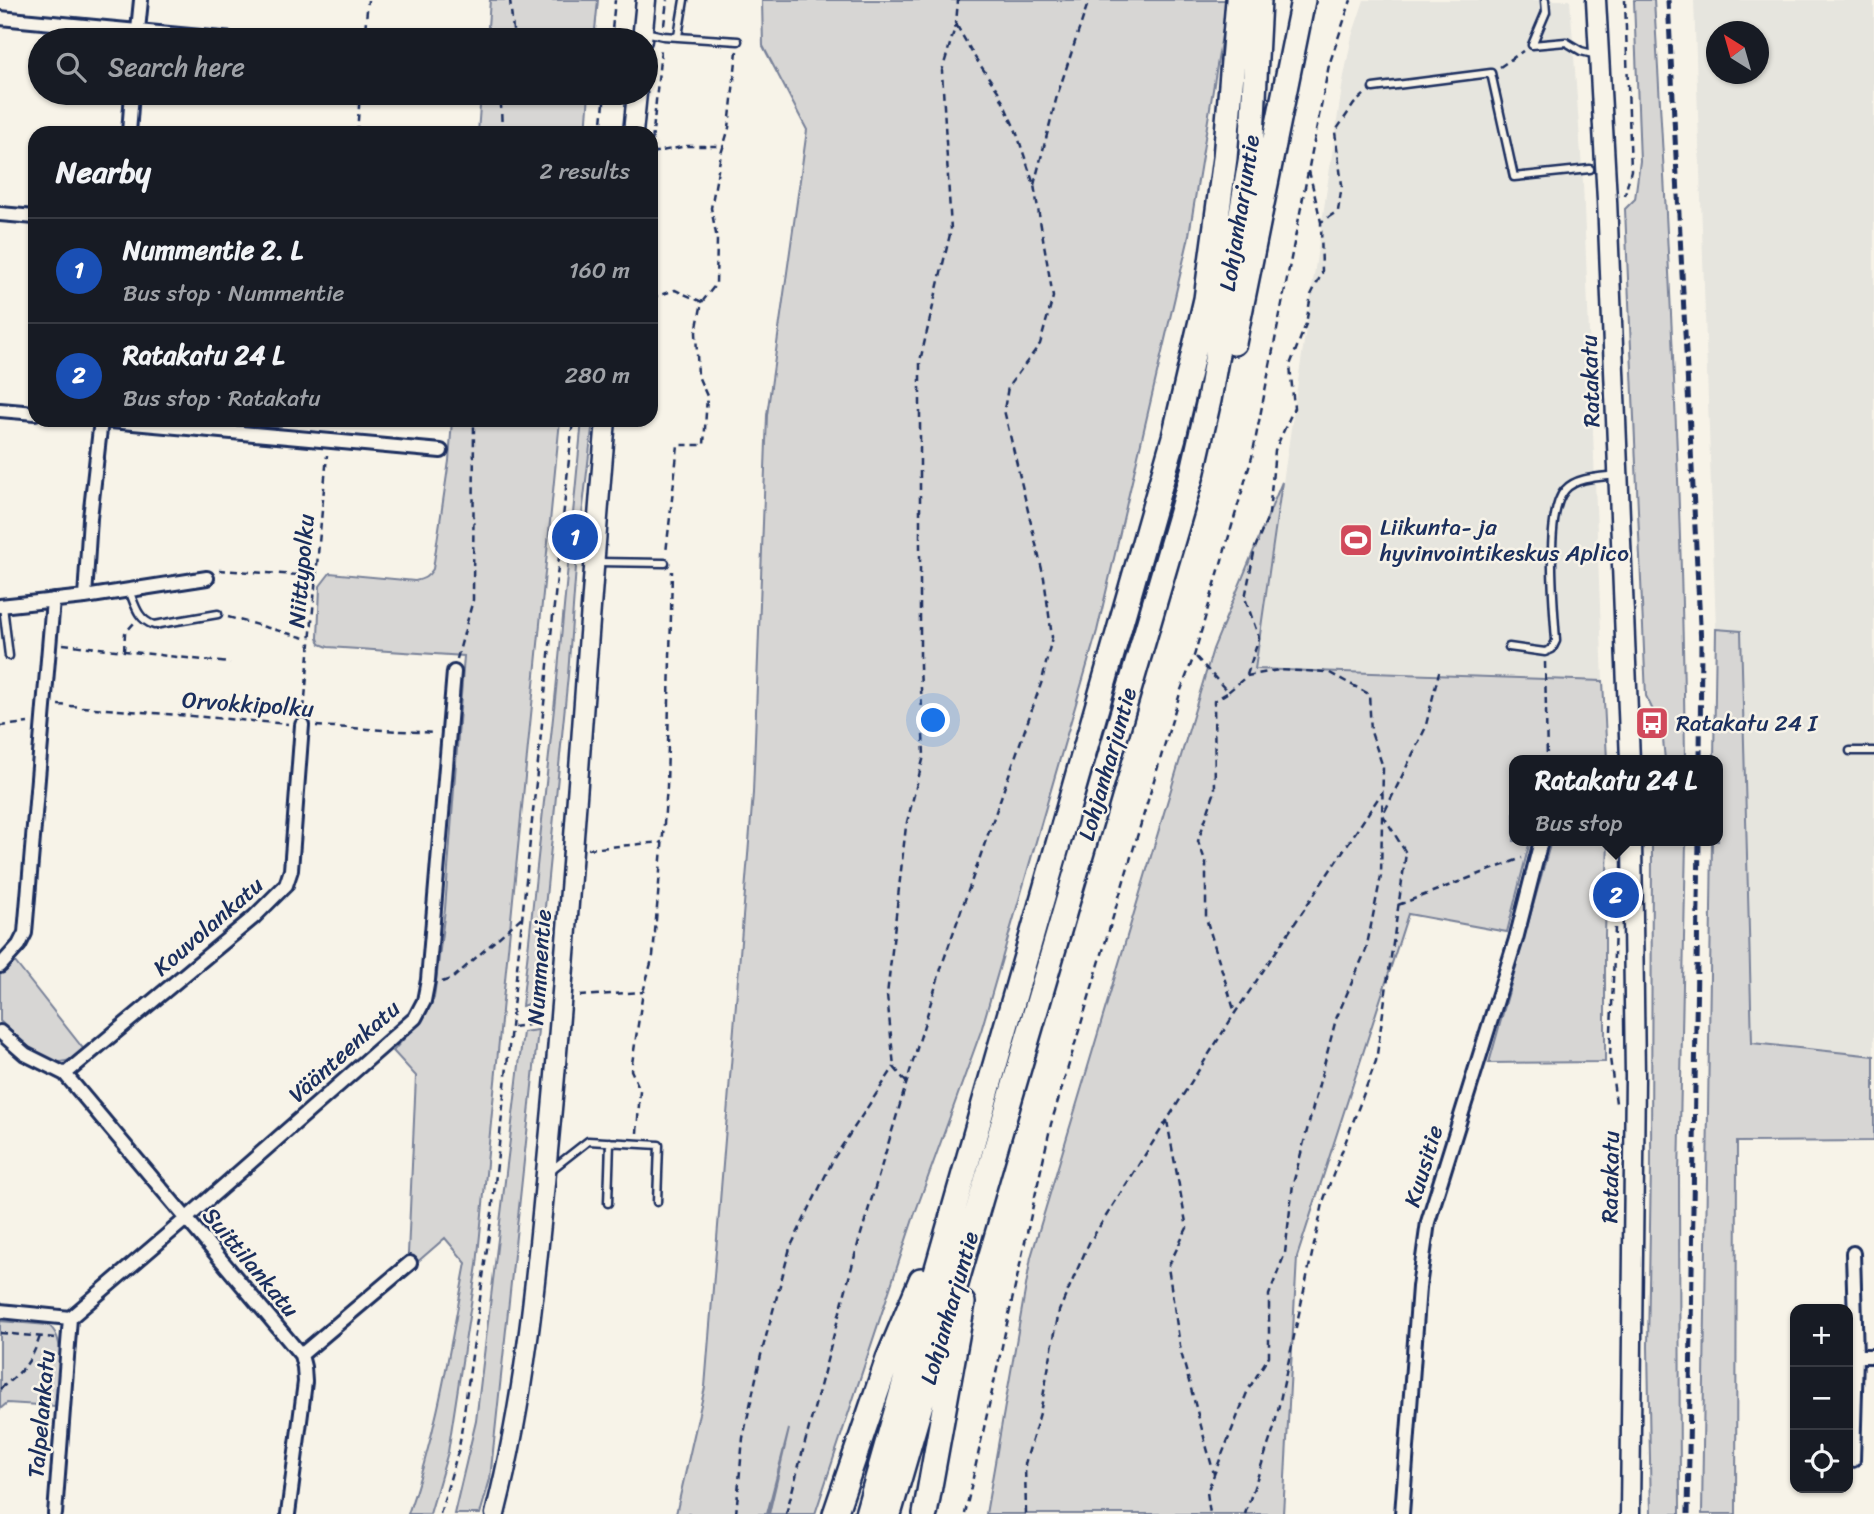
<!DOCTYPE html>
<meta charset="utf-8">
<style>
:root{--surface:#171b24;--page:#242831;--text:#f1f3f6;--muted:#9ea1a6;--line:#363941;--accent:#db2777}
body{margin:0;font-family:Sriracha,sans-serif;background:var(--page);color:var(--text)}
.controls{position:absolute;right:21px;bottom:21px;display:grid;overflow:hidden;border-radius:14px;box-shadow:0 2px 5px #0004}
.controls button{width:63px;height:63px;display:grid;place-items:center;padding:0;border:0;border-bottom:2px solid var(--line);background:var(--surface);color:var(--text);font:35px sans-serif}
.compass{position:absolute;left:1706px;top:21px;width:63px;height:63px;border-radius:50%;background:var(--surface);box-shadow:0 2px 5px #0004;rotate:323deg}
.you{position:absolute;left:934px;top:721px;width:24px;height:24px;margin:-18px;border:5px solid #fff;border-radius:50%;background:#1a73e8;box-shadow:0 0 0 10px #1a73e833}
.badge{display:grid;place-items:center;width:46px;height:46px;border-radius:50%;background:var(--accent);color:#fff;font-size:23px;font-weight:700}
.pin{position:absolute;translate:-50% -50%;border:4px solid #fff;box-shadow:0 2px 7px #0006}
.popup{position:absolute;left:1509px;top:755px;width:214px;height:91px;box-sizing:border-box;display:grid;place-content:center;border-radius:14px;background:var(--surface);filter:drop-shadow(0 2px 5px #0005);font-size:23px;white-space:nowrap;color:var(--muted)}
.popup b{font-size:26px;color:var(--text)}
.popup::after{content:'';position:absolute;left:50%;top:100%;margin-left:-14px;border:14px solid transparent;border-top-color:var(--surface)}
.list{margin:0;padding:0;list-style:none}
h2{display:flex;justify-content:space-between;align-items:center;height:91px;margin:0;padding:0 28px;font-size:30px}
h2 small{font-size:23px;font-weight:400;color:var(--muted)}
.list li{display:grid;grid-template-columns:46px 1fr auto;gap:21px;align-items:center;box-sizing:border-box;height:105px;padding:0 28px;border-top:2px solid var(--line)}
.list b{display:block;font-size:26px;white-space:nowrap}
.list p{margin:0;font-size:23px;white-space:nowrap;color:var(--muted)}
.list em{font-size:23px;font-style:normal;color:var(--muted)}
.icon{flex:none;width:38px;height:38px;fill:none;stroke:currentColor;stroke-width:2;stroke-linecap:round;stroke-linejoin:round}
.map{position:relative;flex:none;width:1874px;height:1514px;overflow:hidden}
.search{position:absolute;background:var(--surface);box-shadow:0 2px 5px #0004;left:28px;top:28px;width:630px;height:77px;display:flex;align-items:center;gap:18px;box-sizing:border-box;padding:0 24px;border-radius:38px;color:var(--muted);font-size:26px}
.panel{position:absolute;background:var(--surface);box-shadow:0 2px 5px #0004;left:28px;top:126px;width:630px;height:301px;border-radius:21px}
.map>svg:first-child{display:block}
.built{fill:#e6e5de;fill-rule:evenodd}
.green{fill:#d7d6d4;stroke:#798299;stroke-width:2}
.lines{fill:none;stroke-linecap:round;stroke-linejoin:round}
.lane-casing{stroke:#1b2f5e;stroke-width:11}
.street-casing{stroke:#1b2f5e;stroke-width:18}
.secondary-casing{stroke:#1b2f5e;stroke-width:23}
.highway-casing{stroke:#1b2f5e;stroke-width:28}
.path{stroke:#1b2f5e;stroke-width:2.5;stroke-dasharray:7 5;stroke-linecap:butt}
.lane{stroke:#f7f3e8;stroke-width:6}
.street{stroke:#f7f3e8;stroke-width:12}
.secondary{stroke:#f7f3e8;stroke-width:18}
.highway{stroke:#f7f3e8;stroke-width:23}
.rail{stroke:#1b2f5e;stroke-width:5;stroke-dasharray:10 5;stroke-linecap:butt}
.labels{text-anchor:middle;stroke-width:5;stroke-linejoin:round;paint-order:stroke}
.street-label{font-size:23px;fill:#1b2f5e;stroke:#f7f3e8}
.poi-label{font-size:23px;fill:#1b2f5e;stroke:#f7f3e8;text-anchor:start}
</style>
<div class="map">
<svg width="1874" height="1514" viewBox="0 0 1874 1514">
<rect width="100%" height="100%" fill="#f7f3e8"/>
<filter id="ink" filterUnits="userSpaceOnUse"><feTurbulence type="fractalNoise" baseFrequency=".0143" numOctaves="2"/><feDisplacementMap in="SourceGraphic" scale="14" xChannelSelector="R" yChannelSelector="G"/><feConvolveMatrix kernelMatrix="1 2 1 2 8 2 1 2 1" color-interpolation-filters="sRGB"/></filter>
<g filter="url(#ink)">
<path class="built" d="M1364,0h206l13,183 20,498 -348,-12 88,-588 9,-45z
M1694,0h180v1056l-122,-13 -11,-412 -25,-2zM1716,32h42v42h-42z"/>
<path class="green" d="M490,0h108l-4,40h-107z
M762,0h463v17l-37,224 -91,390 -116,400 -67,185 -99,298h-46l20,-85 -22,85h-91l29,-127 48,-594 14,-378 40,-285 -44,-84z
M1634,0h20c15,253 28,506 31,760h-20l-3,-31 -16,-33 -21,-487 10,-10 5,-38z
M481,93h108l-3,40h-108z
M452,420h108l-83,845 -29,187 -18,62h-22c29,-81 42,-167 58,-251l-21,-25 -30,26 -7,-10 8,-178 -23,-25 33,-37 8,-16 11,-89 19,-253 -136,-9 -8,-3 -2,-6 2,-52 10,-13 85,8c9,-2 13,-4 18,-12l16,-108z
M582,420h11l-17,147 -8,108 -31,313c-3,9 -5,16 -15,18l34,-316z
M1282,482l-27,187 348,12 4,79h-93v81h16l-23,91 -99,-18 -111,343 -14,257h-297l45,-257 182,-608z
M1716,629l25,2 11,412 122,13v85l-137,1 -1,372h-34l10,-673h6v-81h-4z
M1551,841h57l-3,93v128l-116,1z
M1652,841h34l-7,336 1,337h-29l-3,-167 3,-181z
M15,962l70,89c-8,5 -16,11 -25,11 -20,-1 -46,-28 -60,-41v-46z
M538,1030l-48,449 -10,35h-26l22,-93 47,-389z
M0,1321l48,4c21,14 9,60 7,81l-48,-3 -7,6z"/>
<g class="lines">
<g class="lane-casing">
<path id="lane" d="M1545,0l1,12 -14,33 34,-3 15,9 16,4
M645,32l18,4 75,5
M678,36l6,-36
M1373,88l118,-15 23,104 76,-8
M596,562l69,1
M129,590c6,15 9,30 25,35l64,-11
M3,606l6,50
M1509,647l36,5 7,-3 4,-8c-2,-33 -12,-128 9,-151 11,-13 36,-13 52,-15
M1850,751h24
M551,1170l37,-29 71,4 -2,57
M608,1203l2,-61"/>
</g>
<g class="street-casing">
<path id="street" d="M0,18l233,22
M137,40l4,-40
M129,133l3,-40
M0,214l35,3
M0,410l35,3
M100,420l341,31
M85,597l5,-79 11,-98
M0,606l85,-9 122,-19
M0,966l19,-21 6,-12 28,-333
M0,1032l25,22 40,20 236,281 3,12 1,15 -17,132
M65,1074l189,-157 32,-32 5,-15 11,-145
M1853,1253l3,103 -3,104
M0,1311l70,7
M70,1318l117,-100 228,-200 9,-17 4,-21 26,-308
M301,1355l109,-92
M1856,1356h18
M55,1514l15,-196
M1402,1514l17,-227 9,-65 88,-283 25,-98"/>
</g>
<g class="secondary-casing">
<path id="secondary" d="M1596,0l11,200 23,560
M642,40l4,-40
M633,133l4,-40
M495,1514c34,-132 44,-270 57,-405 21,-229 34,-459 54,-689
M1630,1514l5,-437 -3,-236"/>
</g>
<g class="highway-casing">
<path id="highway" d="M1234,343l69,-343
M835,1514l53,-155 33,-79
M867,1514l307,-1077 32,-138 19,-141 13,-158
M889,1514l304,-1043 16,-71 42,-244 8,-156
M925,1514l38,-211"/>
</g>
<path class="path" d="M510,0l4,40
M1625,0l6,170 -6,25
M664,25l3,-25
M364,40l4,-40
M611,40l4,-40
M1500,67l23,-16
M357,133l3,-40
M502,133l-1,-28 3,-12
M601,133l4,-40
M651,153l10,-104
M651,153l36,-7h37
M1309,171l12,51
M1034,185l23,-89 32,-96
M651,298l24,-8 27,12 -6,30 2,44 9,20 -3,49h-26l-12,108
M702,302l14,-18 1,-45 -6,-31 10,-54 8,-26 8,-77
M219,570l97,6
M228,617l81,22
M63,644l167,19
M124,651l1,-18 9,-10
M1196,657l32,35 19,-16 31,-6 50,2 41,22 2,38 12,35 -2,109 -15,74 -30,69 -43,165 -8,69 -16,42v61l-21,34 -41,102 3,22
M457,659l16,-59 1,-180
M1545,662l2,98
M1247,675l12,-37 -14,-40 10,-50 14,-34 6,-64 19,-42 -4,-43 16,-41 5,-29 11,-22 -1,-51 17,-11 4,-26 -7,-53 19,-28 11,-10
M1227,693l-13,8 1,90 -17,50 8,22v55l29,95
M58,705l230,19
M304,709l23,-254
M0,726l28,-3
M316,726l119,7
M588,849l74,-7
M1398,905l124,-47
M1615,928l-5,130 6,45
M442,982l11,-4 70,-62
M580,996l63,-4
M513,1027l15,-2 7,-12 3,-10 5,-3
M906,1082l-12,-15 -7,-72 19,-169 18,-70 -4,-90v-305l31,-131 -9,-159 14,-47 2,-24
M1167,1121l20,107 -19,39 13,85 33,122
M637,1133l3,-43 -9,-20 12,-78 10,-36 14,-169 5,-216
M0,1333l56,5
M0,1389c22,-18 31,-25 40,-53
M440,1514l19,-66 33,-235 81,-793
M736,1514l7,-76 18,-83 29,-107 44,-90 60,-91
M786,1514l72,-270 85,-282 99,-281 10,-44 -8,-59 -40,-168 4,-23 32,-43 13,-47 -19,-112 -18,-54 -18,-40 -24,-35 -18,-32
M965,1514l86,-390 130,-434 13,-34 58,-199 77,-392 22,-65
M1026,1514l-1,-50 15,-51 19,-102 30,-68 146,-230 148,-222
M1245,1514l29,-86 50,-229 52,-138 30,-208 -23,-38 42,-86 14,-57"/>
<use href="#lane" class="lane"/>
<use href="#street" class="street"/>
<use href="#secondary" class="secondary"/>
<use href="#highway" class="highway"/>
<path class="rail" d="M1668,0l33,644 -1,116
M1688,1514l11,-673"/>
</g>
</g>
<defs>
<g id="stadium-square" transform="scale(1.75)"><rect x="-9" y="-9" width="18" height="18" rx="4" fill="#d1495b" stroke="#f7f3e8"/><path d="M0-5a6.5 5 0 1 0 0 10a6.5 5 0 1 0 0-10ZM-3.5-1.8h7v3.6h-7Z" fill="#fff"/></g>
<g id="bus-square" transform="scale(1.75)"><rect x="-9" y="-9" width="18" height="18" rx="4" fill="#d1495b" stroke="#f7f3e8"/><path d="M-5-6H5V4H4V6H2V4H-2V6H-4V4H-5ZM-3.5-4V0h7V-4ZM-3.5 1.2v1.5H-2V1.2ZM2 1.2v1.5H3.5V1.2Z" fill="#fff"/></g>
</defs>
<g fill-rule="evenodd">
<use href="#stadium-square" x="1356" y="540"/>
<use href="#bus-square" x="1652" y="723"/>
</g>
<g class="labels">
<g class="street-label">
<text transform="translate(1239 213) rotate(-81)" y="8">Lohjanharjuntie</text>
<text transform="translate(1590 381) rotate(-92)" y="8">Ratakatu</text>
<text transform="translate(301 571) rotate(-85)" y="8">Niittypolku</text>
<text transform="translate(248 704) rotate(4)" y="8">Orvokkipolku</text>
<text transform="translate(1107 764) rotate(-74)" y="8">Lohjanharjuntie</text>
<text transform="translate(208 926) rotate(-41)" y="8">Kouvolankatu</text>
<text transform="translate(539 967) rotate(-86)" y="8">Nummentie</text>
<text transform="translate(344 1051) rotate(-42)" y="8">Väänteenkatu</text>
<text transform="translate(1423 1166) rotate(-73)" y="8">Kuusitie</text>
<text transform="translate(1610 1177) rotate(-89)" y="8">Ratakatu</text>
<text transform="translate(251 1262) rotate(50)" y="8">Suittilankatu</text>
<text transform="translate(949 1308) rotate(-74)" y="8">Lohjanharjuntie</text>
<text transform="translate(41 1414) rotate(-85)" y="8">Talpelankatu</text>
</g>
<g class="poi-label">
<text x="1380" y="535">Liikunta- ja<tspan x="1380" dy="26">hyvinvointikeskus Aplico</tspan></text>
<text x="1676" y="731">Ratakatu 24 I</text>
</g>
</g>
</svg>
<div class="controls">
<button>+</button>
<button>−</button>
<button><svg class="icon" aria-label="locate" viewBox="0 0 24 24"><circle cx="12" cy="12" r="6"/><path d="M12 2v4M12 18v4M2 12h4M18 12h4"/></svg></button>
</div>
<svg class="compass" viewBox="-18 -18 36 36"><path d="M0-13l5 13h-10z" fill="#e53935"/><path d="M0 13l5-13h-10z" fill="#9ea1a6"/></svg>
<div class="you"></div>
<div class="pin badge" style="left:575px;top:537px;background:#1a4fb4">1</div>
<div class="pin badge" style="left:1616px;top:895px;background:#1a4fb4">2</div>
<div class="popup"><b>Ratakatu 24 L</b>Bus stop</div>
<div class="search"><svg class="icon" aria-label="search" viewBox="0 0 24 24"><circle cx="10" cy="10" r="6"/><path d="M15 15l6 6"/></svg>Search here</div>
<section class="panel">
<h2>Nearby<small>2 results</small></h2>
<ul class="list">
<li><span class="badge" style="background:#1a4fb4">1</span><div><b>Nummentie 2. L</b><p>Bus stop · Nummentie</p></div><em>160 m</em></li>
<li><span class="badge" style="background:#1a4fb4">2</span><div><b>Ratakatu 24 L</b><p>Bus stop · Ratakatu</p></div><em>280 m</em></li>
</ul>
</section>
</div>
